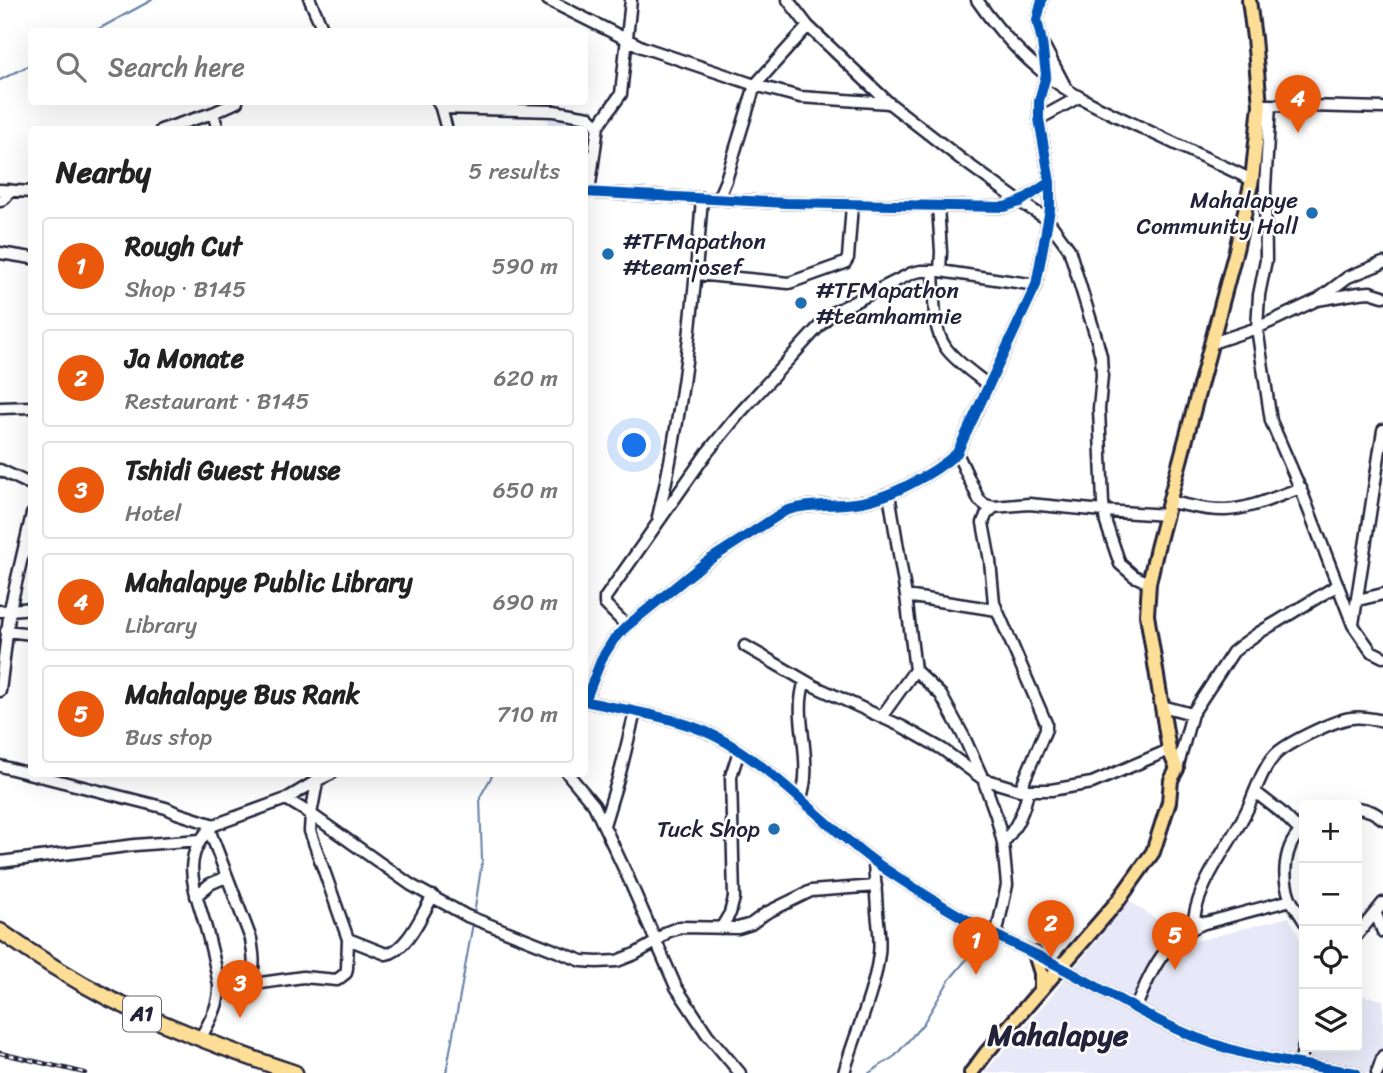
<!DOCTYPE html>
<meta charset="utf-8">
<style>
:root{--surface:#fff;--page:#f6f6f6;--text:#222;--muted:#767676;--line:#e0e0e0;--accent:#ea580c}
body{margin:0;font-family:Sriracha,sans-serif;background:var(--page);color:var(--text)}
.controls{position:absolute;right:21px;bottom:21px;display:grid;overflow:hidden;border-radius:7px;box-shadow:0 7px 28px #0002}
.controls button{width:63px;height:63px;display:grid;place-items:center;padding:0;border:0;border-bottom:2px solid var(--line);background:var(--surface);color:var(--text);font:35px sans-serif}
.you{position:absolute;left:635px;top:446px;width:24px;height:24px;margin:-18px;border:5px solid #fff;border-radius:50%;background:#1a73e8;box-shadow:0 0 0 10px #1a73e833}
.badge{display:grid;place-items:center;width:46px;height:46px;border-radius:50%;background:var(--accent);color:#fff;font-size:23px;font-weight:700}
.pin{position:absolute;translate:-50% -58px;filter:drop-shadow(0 2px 4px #0008)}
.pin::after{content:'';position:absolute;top:37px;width:24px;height:21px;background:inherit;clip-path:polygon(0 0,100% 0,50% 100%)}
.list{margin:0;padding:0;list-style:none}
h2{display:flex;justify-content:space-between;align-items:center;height:91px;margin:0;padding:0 28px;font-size:30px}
h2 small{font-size:23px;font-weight:400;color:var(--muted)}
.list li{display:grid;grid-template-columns:46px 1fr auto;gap:21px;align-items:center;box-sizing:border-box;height:98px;margin:0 14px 14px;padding:0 14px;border:2px solid var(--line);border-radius:7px}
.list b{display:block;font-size:26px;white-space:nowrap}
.list p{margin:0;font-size:23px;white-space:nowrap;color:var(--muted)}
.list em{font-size:23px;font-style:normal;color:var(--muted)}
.icon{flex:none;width:38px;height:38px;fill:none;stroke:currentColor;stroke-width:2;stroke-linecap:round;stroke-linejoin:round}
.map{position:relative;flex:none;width:1383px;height:1073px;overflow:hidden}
.search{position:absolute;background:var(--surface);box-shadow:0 7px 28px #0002;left:28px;top:28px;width:560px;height:77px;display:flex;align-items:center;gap:18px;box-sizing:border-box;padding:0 24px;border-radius:7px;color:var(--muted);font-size:26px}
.panel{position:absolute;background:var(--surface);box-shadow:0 7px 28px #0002;left:28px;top:126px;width:560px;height:651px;border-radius:7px}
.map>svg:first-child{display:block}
.built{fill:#e8e9f8}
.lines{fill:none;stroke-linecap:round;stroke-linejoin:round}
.stream{stroke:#637fa3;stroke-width:2}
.minor-casing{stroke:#22223b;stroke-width:15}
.major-casing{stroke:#22223b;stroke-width:18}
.highway-casing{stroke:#22223b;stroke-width:19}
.minor{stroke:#fff;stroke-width:10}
.major{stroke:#fdde96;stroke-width:12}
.highway{stroke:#fdde96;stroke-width:14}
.rail-casing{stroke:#22223b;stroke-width:4.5}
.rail{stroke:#fff;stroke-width:2;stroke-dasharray:5;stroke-linecap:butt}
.cycleway-casing{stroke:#fff;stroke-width:15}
.cycleway{stroke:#0057b8;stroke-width:10}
.poi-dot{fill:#1f6fb2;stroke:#fff;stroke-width:2.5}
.labels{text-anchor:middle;stroke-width:5;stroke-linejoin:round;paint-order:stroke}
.shield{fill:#fff;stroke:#646476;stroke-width:2}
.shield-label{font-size:21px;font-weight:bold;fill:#22223b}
.poi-label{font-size:23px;fill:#22223b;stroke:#fff;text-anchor:end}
.district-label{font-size:30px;font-weight:bold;fill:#22223b;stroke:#fff}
</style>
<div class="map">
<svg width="1383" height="1073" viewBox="0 0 1383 1073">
<rect width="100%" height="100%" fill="#fff"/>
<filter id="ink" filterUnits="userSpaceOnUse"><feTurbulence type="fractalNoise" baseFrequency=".0143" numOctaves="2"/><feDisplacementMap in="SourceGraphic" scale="14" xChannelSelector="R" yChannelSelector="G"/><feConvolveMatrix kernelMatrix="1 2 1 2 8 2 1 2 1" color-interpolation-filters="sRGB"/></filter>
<g filter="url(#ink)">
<path class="built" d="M550,111l39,6 9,9 -13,66 -1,-62h-37z
M1130,901l59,42 100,-26 15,29v101h53v-53l26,6v73h-399l57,-65z"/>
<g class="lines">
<path class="stream" d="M93,32l59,-32
M0,80l32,-16
M474,915l8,-54 -2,-64 13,-23
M446,1073l27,-150
M869,1073l26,-17 28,-32 27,-45 33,-39"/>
<g class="minor-casing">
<path id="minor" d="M310,0l14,32
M548,0l94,47 113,38 45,12 89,6
M788,0l20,26 81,77 72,56 59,43 27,17 22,30 27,88 5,19 1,19 -3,34 4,94 3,20 14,41 14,12 15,7
M977,0c19,28 42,53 69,75 28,22 62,37 94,52 37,18 75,35 112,53
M1044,46l22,42
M438,102l3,6 6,22
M1260,105h10l-5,83 1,72 -7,35 -2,33 14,93 32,74 50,130 18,26 12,6
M1270,105l113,3
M441,108l113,3 35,6 9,9
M213,113l5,17
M1039,119l40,-22
M161,130l52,-17 24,-11
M0,190l32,2
M584,192l202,11 218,4 16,-5 30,-20 -11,-63v-18l7,-26 -4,-33 -5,-22 5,-20
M589,192l9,-66 23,-32 10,-94
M718,199l8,-19 29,-95 53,-59
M0,201l5,-3 4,-8
M938,206l3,46 -1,19
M0,253l32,5
M933,271c2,25 -2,56 13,77 9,13 30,27 42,37
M696,274l93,9 56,-20 3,-5 4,-53
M1320,298l28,-21 35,-14
M1212,343l45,-15 60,-28 42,-7 11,-1 13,4
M0,408l32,-1
M957,453l22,47 6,5 9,2 35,-3 75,7 63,4
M0,470l32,15
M889,494l17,102 9,74 26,25 23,42 19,42 13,36 7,28 4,42 -11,51
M1170,502c18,3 37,9 56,8 25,-1 51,-14 75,-22
M994,507l-8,8 -3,8 7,38 4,42 52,120v6l-26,61
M658,517c25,-105 36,-211 44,-319
M906,596l91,14
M1358,600l25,-6
M0,611l32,-3
M1353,624l30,-194
M627,626l-22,-22v-6l101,-144 32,-39 85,-93 11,-10 78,-39 9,-2h19l96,14
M6,631l26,3
M745,646l69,40 89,41 39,22 41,30 37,11h31l41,-7 77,-33
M0,691l10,-82 22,-95
M584,701c48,11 100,16 142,41 60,36 105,91 162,129 35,23 72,47 109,65 22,11 45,21 67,33 51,27 101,60 156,77 44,15 90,19 136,27
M585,701l17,-43 12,-19 13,-13 79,-64 79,-51c23,-8 47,-5 70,-8 31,-3 79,-29 102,-50l79,-168 14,-76v-27
M1162,706l30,8
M882,716l33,-46
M0,766l166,42 11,5 37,12 72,-26 32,-19 13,-6
M1177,769l15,-55 41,-62 10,-8 14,-10 81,-49
M568,774l26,31 33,70 49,112 31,47 33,39
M1255,792l26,20 19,19
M286,799l25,15 100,71 56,31 115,45 15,1 20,-1 18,-7 21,-12 11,-10 13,-5 58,1 13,-4 15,-11 45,-22 65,-5
M801,800c1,-8 4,-15 4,-23 3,-32 -11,-65 0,-96
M1357,808c11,1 18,4 26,11
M604,825l17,-56 14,-57
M209,829l42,110c3,22 7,31 -10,47
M1304,829c-21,15 -23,51 -12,73 4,7 9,13 12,19
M1003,843c13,-15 22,-33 25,-53
M0,862l135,-17 65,-5
M196,896l14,-12 16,-7
M1291,900l-86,23 -10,-2 -1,-3c7,-41 37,-74 54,-110 8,-18 14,-39 27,-53 11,-12 60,-35 76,-37 11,-2 22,1 32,3
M1376,914l7,18
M721,928l9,-15 4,-15 -3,-122 8,-25
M1357,935l26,-32
M348,939l38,15c21,-3 36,-40 47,-58
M219,985l21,1 63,-9 34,3 9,-7 1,-5 1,-29 -38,-108 1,-17 7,-37
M1136,1007c15,-37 29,-68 68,-84
M200,1039c9,-17 20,-33 19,-54 -4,-22 -9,-43 -15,-64 -11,-37 -24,-66 10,-96
M1300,1063l4,-17
M844,1073c11,-40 30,-78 35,-119 2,-15 -1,-29 -2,-43 -1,-17 -2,-33 -3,-49
M1377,1073l6,-17"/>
</g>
<g class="major-casing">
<path id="major" d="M1035,954l6,19v17
M971,1073l15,-20 132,-152 35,-49 16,-50 2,-22 6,-11 -8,-19 -22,-135 2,-32 8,-35 79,-298 16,-70 8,-75 -6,-67 -5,-38"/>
</g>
<g class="highway-casing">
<path id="highway" d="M0,931c35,25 72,48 110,68 60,29 122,53 185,74"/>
</g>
<use href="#minor" class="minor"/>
<use href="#major" class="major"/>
<use href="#highway" class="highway"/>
<g class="rail-casing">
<path id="rail" d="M0,1053l85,20"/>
</g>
<use href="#rail" class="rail"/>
<g class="cycleway-casing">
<path id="cycleway" d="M584,192l202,11 218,4 16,-5 30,-20 -11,-63v-18l7,-26 -4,-33 -5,-22 5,-20
M584,701c48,11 100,16 142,41 60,36 105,91 162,129 35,23 72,47 109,65 22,11 45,21 67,33 51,27 101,60 156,77 44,15 90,19 136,27
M585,701l17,-43 12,-19 13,-13 79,-64 79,-51c23,-8 47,-5 70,-8 31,-3 79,-29 102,-50l79,-168 14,-76v-27"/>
</g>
<use href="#cycleway" class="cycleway"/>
</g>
</g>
<g class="poi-dot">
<circle cx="1312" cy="213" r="7"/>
<circle cx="608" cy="254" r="7"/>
<circle cx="801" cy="303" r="7"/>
<circle cx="774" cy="829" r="7"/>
</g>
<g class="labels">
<rect class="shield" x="123" y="996.5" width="38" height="35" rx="5"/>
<g class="shield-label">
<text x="142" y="1021">A1</text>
</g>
<g class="poi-label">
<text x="1298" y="208">Mahalapye<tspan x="1298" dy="26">Community Hall</tspan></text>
<text x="622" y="249" text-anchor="start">#TFMapathon<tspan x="622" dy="26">#teamjosef</tspan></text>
<text x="815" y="298" text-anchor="start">#TFMapathon<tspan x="815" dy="26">#teamhammie</tspan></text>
<text x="760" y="837">Tuck Shop</text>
</g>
<g class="district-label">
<text x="1058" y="1045">Mahalapye</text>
</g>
</g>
</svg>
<div class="controls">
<button>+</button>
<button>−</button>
<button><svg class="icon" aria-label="locate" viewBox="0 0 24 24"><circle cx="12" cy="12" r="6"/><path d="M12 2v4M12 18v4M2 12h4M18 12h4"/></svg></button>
<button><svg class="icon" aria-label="layers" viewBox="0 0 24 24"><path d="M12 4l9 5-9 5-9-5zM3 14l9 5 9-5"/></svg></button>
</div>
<div class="you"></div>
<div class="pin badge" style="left:976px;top:975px">1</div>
<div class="pin badge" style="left:1051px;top:958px">2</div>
<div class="pin badge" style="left:240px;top:1018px">3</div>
<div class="pin badge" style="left:1298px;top:133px">4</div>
<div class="pin badge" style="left:1175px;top:970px">5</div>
<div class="search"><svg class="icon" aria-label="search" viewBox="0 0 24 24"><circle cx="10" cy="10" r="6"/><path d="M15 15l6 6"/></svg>Search here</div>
<section class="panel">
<h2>Nearby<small>5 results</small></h2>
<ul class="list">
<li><span class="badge">1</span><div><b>Rough Cut</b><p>Shop · B145</p></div><em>590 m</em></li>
<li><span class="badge">2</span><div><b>Ja Monate</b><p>Restaurant · B145</p></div><em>620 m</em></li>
<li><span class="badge">3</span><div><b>Tshidi Guest House</b><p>Hotel</p></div><em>650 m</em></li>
<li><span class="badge">4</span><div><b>Mahalapye Public Library</b><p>Library</p></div><em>690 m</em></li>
<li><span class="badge">5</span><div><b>Mahalapye Bus Rank</b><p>Bus stop</p></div><em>710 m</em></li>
</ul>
</section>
</div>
